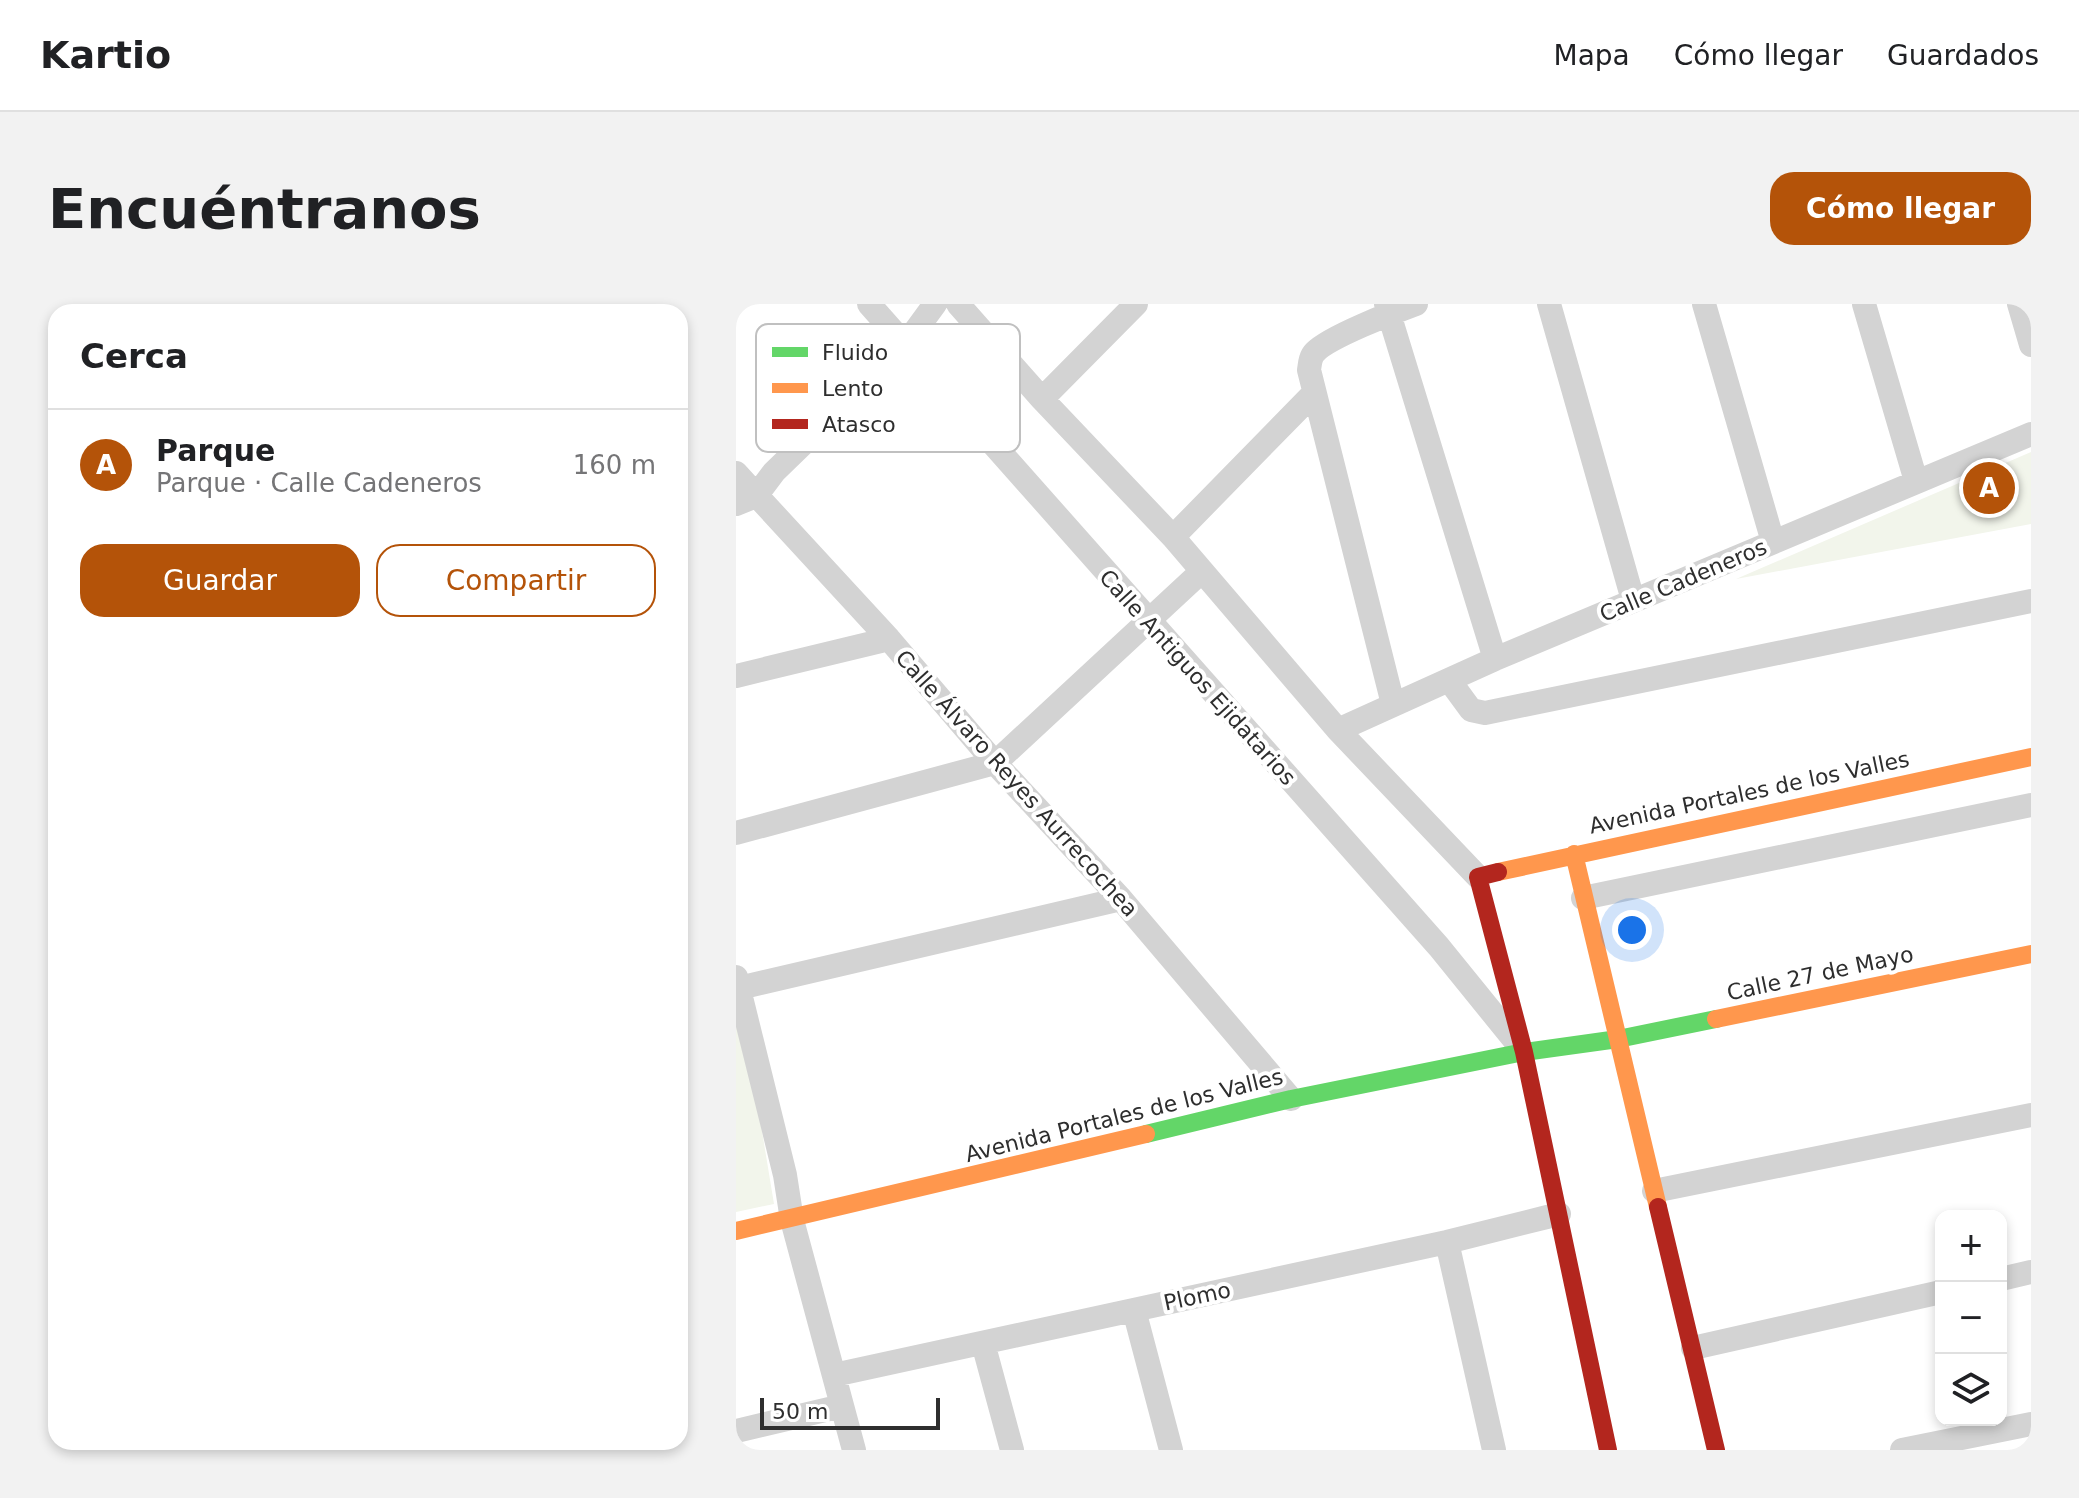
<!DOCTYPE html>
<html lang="es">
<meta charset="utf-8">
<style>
:root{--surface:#fff;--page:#f2f2f2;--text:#202124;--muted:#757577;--line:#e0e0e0;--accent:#b45309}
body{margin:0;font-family:"DejaVu Sans",sans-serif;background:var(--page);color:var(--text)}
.controls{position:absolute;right:24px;bottom:24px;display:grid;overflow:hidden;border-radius:16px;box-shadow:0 4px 12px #0003}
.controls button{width:72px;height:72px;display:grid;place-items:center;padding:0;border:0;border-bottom:2px solid var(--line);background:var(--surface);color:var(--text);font:40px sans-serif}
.scale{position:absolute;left:24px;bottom:20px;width:180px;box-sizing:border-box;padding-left:8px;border:4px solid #2e2e2e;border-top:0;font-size:22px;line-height:28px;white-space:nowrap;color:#2e2e2e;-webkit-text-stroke:6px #fff;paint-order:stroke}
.you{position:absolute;left:896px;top:626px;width:28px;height:28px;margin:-20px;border:6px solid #fff;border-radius:50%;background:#1a73e8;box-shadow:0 0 0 12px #1a73e833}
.badge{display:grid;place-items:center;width:52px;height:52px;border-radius:50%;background:var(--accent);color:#fff;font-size:26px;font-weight:700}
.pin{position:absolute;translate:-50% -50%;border:4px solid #fff;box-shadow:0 2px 8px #0006}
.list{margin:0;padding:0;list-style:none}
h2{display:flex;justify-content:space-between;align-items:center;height:104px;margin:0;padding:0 32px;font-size:34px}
h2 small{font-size:26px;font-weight:400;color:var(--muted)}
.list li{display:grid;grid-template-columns:52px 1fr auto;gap:24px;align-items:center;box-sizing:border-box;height:112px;padding:0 32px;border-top:2px solid var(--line)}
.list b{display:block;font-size:30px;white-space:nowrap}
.list p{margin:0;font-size:26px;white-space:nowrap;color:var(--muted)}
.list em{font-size:26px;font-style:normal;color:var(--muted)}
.actions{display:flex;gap:16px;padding:24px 32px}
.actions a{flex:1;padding:18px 0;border:2px solid var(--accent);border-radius:24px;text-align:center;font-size:28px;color:var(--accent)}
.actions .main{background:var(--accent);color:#fff}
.icon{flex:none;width:44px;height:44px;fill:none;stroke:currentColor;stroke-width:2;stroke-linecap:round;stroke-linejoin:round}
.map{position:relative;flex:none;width:1295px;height:1146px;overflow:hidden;border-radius:24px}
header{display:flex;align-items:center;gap:48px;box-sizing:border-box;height:112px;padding:0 40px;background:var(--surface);border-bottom:2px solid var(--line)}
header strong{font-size:38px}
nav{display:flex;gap:44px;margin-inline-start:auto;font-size:28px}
.intro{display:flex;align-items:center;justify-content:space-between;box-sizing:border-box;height:192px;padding:0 48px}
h1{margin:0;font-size:56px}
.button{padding:20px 36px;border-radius:24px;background:var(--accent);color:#fff;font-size:28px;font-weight:700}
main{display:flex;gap:48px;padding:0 48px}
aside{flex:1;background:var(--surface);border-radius:24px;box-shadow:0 4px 12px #0003}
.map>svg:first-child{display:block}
.green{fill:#f2f5eb}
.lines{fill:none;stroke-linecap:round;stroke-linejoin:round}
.street{stroke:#d3d3d3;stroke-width:24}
.fast{stroke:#63d668;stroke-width:18}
.slow{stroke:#ff974d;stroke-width:18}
.jam{stroke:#b3261e;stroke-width:18}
.labels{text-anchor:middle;stroke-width:8;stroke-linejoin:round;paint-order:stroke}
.street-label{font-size:22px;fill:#2e2e2e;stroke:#fff}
.key{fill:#fff;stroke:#c0c0c0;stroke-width:2}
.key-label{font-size:22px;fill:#2e2e2e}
</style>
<header>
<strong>Kartio</strong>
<nav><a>Mapa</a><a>Cómo llegar</a><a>Guardados</a></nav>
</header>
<div class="intro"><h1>Encuéntranos</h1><a class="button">Cómo llegar</a></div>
<main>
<aside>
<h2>Cerca<small></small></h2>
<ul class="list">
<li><span class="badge">A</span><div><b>Parque</b><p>Parque · Calle Cadeneros</p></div><em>160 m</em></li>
</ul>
<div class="actions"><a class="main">Guardar</a><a>Compartir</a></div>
</aside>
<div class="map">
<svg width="1295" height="1146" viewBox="0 0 1295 1146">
<rect width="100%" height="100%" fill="#fff"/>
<path class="green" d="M1295,148v72l-295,55z
M0,721l24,94 14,85 -38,8z"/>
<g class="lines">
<path class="street" d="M133,0l570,643 77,95
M222,0l84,95 131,138 165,193 140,147
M650,0l109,355
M813,0l84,296
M968,0l69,238
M1128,0l52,177
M1283,0l12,41
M306,95l94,-95
M0,169l153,166 106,124 126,136 170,200
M0,200l20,-8 18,-24 131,-127 30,-41
M437,233l141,-144
M0,372l153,-37
M713,376l22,30 14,3 546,-112
M657,400l-84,-334c1,-6 1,-13 6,-18 14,-15 79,-40 101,-48
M602,426l157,-71 536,-225
M0,529l259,-70 206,-191
M847,594l448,-93
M0,673l49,198 7,45 62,230
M3,684l382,-89
M918,887l377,-76
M711,938l47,208
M1265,975l30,-7
M398,1006l37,140
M247,1039l29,107
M957,1044l248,-56
M98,1071l613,-133 112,-28
M0,1127l106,-25
M1166,1146l129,-26"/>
<path class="fast" d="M410,830l145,-35 233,-47 94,-13 98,-20"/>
<path class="slow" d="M838,550l84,353
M762,568l533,-115
M980,715l315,-65
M0,927l410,-97"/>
<path class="jam" d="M762,568l-20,5 46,175 84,398
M922,903l58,243"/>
</g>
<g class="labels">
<g class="street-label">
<text transform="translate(947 276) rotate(-23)" y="8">Calle Cadeneros</text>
<text transform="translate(462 373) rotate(48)" y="8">Calle Antiguos Ejidatarios</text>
<text transform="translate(281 479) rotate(48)" y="8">Calle Álvaro Reyes Aurrecochea</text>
<text transform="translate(1013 488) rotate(-12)" y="8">Avenida Portales de los Valles</text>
<text transform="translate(1084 669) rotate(-12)" y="8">Calle 27 de Mayo</text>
<text transform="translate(388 811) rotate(-14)" y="8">Avenida Portales de los Valles</text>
<text transform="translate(461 992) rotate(-12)" y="8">Plomo</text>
</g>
</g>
<rect x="20" y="20" width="264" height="128" rx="12" class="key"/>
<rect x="36" y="43" width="36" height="10" fill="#63d668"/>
<rect x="36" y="79" width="36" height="10" fill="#ff974d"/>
<rect x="36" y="115" width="36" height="10" fill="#b3261e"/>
<g class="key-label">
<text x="86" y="56">Fluido</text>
<text x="86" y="92">Lento</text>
<text x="86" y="128">Atasco</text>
</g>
</svg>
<div class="controls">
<button>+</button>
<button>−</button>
<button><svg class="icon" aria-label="layers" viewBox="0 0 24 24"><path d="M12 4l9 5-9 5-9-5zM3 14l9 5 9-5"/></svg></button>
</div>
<div class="scale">50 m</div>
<div class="you"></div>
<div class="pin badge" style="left:1253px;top:184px">A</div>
</div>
</main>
